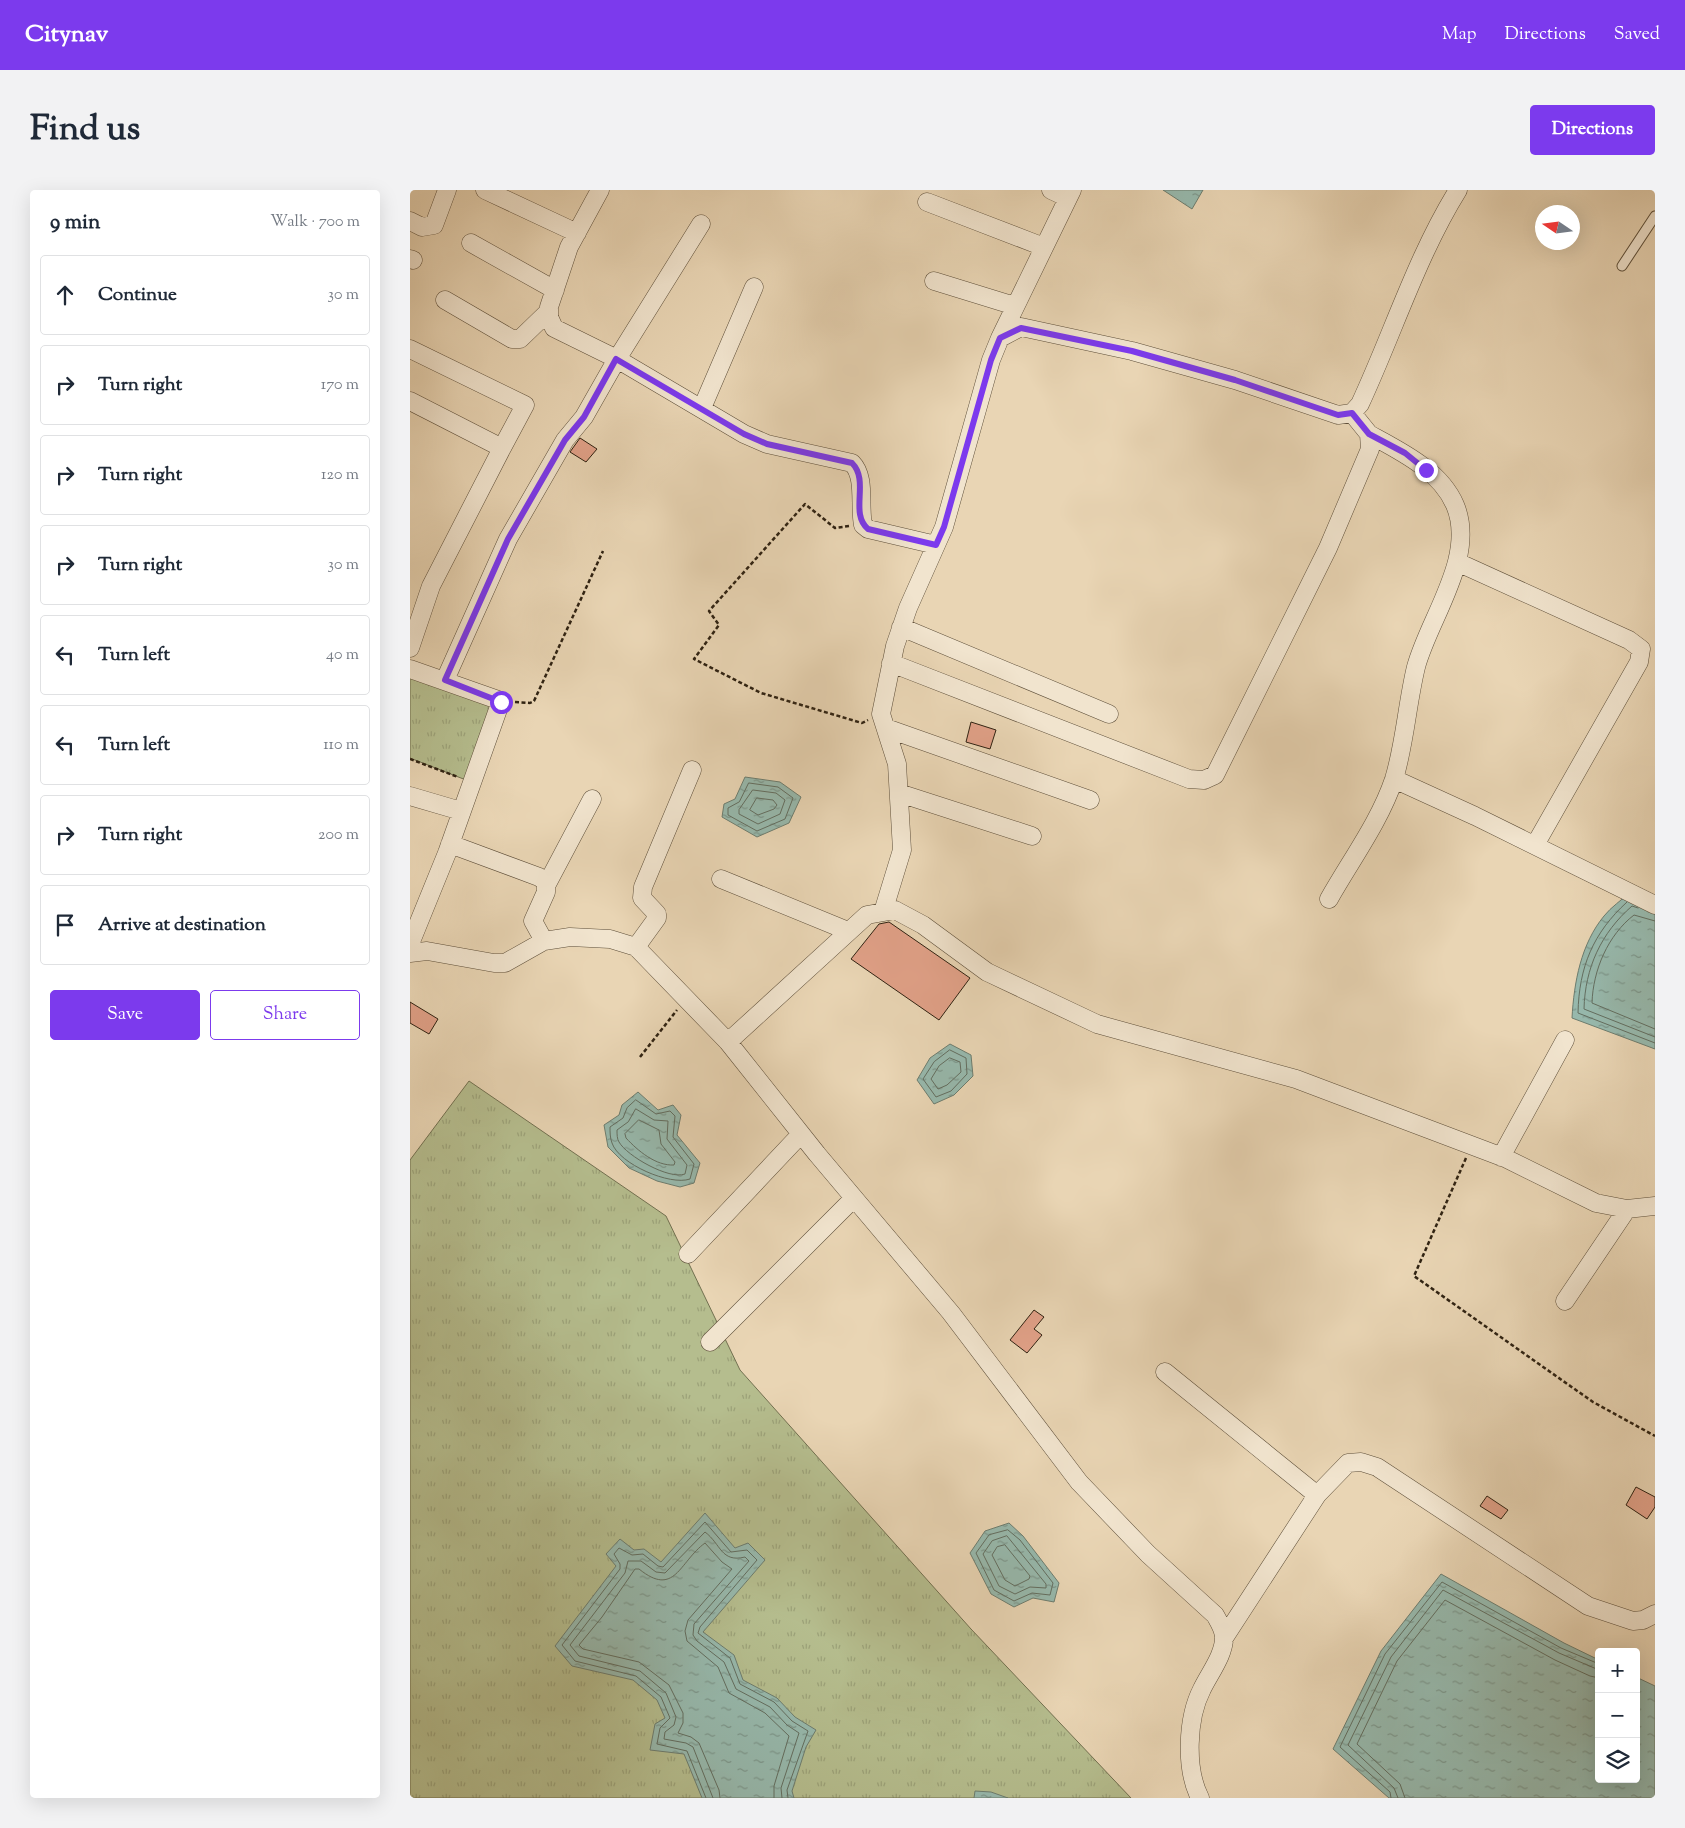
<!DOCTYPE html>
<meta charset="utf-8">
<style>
:root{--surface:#fff;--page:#f2f2f3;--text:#1f2937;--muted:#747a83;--line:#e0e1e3;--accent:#7c3aed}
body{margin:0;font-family:"Sorts Mill Goudy",serif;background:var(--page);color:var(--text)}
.controls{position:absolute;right:15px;bottom:15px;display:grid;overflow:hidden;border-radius:5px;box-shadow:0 5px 20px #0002}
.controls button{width:45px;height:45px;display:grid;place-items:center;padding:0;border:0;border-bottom:1px solid var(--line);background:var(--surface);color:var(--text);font:25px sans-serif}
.compass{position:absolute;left:1125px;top:15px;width:45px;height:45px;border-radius:50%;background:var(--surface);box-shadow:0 5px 20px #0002;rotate:283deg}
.stop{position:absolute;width:15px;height:15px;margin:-11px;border:4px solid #7c3aed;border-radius:50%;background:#fff}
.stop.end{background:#7c3aed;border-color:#fff;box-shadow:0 1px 5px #0008}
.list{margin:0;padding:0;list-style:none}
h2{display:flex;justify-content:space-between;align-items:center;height:65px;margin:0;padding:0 20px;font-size:21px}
h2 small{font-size:16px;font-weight:400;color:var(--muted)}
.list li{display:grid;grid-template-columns:32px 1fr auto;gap:15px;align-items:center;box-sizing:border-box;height:80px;margin:0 10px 10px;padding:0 10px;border:1px solid var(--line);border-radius:5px}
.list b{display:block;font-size:19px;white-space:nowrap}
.list em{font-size:16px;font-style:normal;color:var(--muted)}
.actions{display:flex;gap:10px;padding:15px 20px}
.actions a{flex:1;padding:11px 0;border:1px solid var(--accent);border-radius:5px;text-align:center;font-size:18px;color:var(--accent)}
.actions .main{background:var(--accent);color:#fff}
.icon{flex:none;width:28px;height:28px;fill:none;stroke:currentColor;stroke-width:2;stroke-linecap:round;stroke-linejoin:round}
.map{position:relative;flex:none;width:1245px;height:1608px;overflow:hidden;border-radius:5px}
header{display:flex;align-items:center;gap:30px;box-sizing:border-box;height:70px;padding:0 25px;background:var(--accent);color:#fff}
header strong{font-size:24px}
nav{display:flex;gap:28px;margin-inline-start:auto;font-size:18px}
.intro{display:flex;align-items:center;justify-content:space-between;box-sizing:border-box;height:120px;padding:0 30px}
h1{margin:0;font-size:35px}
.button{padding:12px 22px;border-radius:5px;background:var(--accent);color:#fff;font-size:18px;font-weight:700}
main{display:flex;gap:30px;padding:0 30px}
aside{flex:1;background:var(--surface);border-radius:5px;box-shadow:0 5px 20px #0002}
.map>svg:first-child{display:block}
.grass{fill:url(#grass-tufts);stroke:#727050}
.water{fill:url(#water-ripples);stroke:#6d7d6f}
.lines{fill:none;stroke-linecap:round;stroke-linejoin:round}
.shore{stroke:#636e60;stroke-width:1}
.building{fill:#e1a188;stroke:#2f2212}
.service-casing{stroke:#5e4f3a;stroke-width:11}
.minor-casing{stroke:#5e4f3a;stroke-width:19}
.path{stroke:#2f2212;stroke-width:2.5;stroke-dasharray:4 2.5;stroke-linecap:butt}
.service{stroke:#f1e4ce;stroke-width:9}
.minor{stroke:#f1e4ce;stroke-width:18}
.route{stroke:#7c3aed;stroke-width:6}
</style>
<header>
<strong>Citynav</strong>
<nav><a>Map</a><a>Directions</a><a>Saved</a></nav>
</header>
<div class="intro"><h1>Find us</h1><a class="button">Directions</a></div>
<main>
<aside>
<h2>9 min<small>Walk · 700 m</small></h2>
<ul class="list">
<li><svg class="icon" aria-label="ahead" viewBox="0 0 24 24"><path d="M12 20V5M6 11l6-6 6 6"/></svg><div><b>Continue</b></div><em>30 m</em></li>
<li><svg class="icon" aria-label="right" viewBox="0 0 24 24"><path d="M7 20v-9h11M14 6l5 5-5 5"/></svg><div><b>Turn right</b></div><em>170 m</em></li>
<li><svg class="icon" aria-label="right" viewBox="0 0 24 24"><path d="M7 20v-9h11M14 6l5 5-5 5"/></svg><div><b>Turn right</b></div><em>120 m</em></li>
<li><svg class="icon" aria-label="right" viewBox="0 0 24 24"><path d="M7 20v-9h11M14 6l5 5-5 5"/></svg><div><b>Turn right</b></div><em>30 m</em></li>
<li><svg class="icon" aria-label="left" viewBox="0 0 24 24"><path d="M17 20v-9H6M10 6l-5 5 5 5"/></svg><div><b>Turn left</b></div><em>40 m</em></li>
<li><svg class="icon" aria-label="left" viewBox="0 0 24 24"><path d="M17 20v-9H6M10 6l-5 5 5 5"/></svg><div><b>Turn left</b></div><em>110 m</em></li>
<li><svg class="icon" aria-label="right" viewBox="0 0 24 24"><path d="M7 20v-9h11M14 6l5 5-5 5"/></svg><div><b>Turn right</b></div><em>200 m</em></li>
<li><svg class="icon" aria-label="arrive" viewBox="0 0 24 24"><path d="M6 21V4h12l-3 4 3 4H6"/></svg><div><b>Arrive at destination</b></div></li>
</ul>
<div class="actions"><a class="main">Save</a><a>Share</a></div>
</aside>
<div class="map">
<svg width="1245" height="1608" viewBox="0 0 1245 1608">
<defs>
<pattern id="grass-tufts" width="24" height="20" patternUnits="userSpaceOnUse" patternTransform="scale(1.25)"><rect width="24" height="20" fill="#b5bd8e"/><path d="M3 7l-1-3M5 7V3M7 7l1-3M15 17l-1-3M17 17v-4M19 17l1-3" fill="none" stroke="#9ca279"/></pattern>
<pattern id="water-ripples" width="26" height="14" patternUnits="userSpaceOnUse" patternTransform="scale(1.25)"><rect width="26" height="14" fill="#97b9ad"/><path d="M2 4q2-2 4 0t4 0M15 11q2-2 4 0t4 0" fill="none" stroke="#7c968b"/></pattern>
</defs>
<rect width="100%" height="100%" fill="#e9d5b4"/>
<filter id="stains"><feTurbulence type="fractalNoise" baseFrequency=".004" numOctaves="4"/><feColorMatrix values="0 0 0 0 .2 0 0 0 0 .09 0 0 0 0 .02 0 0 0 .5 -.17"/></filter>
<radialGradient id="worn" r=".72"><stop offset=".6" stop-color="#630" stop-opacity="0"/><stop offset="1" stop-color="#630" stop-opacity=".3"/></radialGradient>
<path class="grass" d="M0,482l93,31 -37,77 -56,-22z
M59,891l197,135 74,154 231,259 160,169h-721v-638z"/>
<path class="water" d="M753,0h40l-11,19z
M335,587l35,5 21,15 -12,26 -32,14 -35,-20 2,-13 11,-5z
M1220,702l25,10v147l-83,-31c2,-36 9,-74 32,-102 7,-9 18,-16 26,-24z
M540,854l21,11 2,21 -19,19 -20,9 -17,-24 13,-22z
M228,902l20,18 15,-5 8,10 -4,20 23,28 -6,20 -14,4 -23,-6 -28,-13 -21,-21 -4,-22 15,-10 3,-10z
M295,1323l30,35 13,-5 17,17 -62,72 31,23 9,25 34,18 18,19 21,13 -10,17 -14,44 2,7h-92l-18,-44 -34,-4 5,-26 10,-6 -8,-18 -24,-20 -61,-14 -17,-20 61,-80 -10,-12 14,-15 14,11 10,-1 17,13z
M599,1333l14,13 36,47 -5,19 -21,-4 -19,9 -23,-13 -21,-41 15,-22z
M1031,1384l123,69 35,17v119h37v-102l19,9v112h-266l-56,-49 48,-98z
M565,1601l16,1 17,6h-34z"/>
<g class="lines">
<path class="shore" d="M339,593l29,4 15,11 -8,21 -28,12 -29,-16v-7l11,-6z
M343,600l23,3 9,7 -5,14 -22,10 -19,-10v-4z
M347,608l16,2 4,5 -3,4 -16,6 -8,-5z
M1217,712c-34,31 -48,65 -49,111l77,30
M1228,718l-6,-2c-31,27 -47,62 -48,103l71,28
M1245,731l-21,-6c-26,20 -41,55 -42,88l63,26
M540,860l16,8 1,16 -16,17 -15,6 -13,-18 11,-17z
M540,868l10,4 1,10 -14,13 -9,4 -7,-10 8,-13z
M226,910l20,14 14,-3 5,5 -2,21 21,27 -4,15c-20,7 -71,-15 -78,-36 -2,-5 -2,-11 -2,-16l13,-9 4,-10z
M226,919l18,11 14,1 -1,18 20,26 -2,9c-16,6 -58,-18 -66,-32 -2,-3 -2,-8 -2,-12l11,-8z
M229,930l20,10 2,14 14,18 -1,3c-18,1 -36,-14 -48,-27l-1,-4z
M598,1340l12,10 33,43 -3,12 -18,-2 -18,8 -20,-11 -18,-37 13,-18z
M597,1346l39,48v4l-16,-1 -15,7 -16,-8 -16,-32 9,-13z
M595,1355l25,31 -1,3 -14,7 -10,-6 -13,-25 5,-8z
M296,1608l-19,-47 -30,-7 3,-16 10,-10 -9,-21 -25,-21 -61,-15 -13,-16 58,-76v-5l-6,-10 5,-6 13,7 11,-1 15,12 5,1 42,-45 26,30 16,-2 10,10 -57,67 -2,6 32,25 10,26 34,18 18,19 16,10 -21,59 1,8
M303,1608l-20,-51 -7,-4 -22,-4 1,-7 9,-7 2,-8 -10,-24 -26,-22 -61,-15 -9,-11 55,-72 3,-12h13l15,11 9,1 40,-41c16,12 16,31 40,25l4,4 -55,63 -1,11 4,6 27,21 12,27 34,18 17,18 12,8 -18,55 1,10
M310,1608l-1,-8 -20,-47 -8,-6 -13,-4 5,-10v-10l-14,-28 -30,-23 -56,-13 -4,-4 23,-28 33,-48h4c36,29 40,-7 66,-26l17,19 10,7 -44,51 -3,11 2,10 31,26 11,26 36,20 24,23 -15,50v12
M981,1608l-1,-6 -50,-45 45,-93 57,-72 119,66 38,16
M988,1608l-4,-10 -46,-43 43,-88 52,-67 116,63 40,17
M995,1608l-5,-14 -43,-40 40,-83 48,-61 110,60 35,16 9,2"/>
</g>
<path class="building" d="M170,248l17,11 -11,13 -16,-10z
M561,532l25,8 -6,19 -24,-7z
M479,732l81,56 -31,42 -88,-61 28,-35z
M0,812l28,17 -9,15 -19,-11z
M624,1120l10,7 -10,12 8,6 -15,18 -17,-13z
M1226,1297l19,10v10l-8,12 -21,-14z
M1077,1306l21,14 -7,9 -21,-13z"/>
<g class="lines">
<g class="service-casing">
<path id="service" d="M1212,76l33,-50"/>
</g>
<g class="minor-casing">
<path id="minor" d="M75,0l92,43
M641,0l17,8
M517,12l117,45
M0,31l12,6 12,-2 13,-35
M291,34l-84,135 127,75 23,10 85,19c14,14 7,42 11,62l5,4 68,16
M61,53l84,47
M0,69l3,1
M524,91l81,25
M35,110l67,39h8l29,-28
M590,148l72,-148
M0,159l115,56 -23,43
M0,211l92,47 -71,138 -21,62
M292,218l52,-121
M1047,372l172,78 12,9 -2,13 -104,183
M491,437l208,87
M481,473l298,116 15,1 11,-5 113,-227 42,-99 -1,-15 -17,-21
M0,479l91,32 -54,152 -37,91
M35,490l63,-141 57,-99 19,-23 33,-58 -63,-31 -5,-11v-10l20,-60 31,-57
M476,538l204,72
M984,589l81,37 180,89
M489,603l133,43
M0,606l51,15
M40,654l89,33 7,5v10l-13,29 11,20
M311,689l127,52
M137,694l45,-85
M919,709c22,-39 51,-78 65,-120 11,-36 13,-75 22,-112 13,-49 61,-110 39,-162 -15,-35 -55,-54 -86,-71
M473,722l19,-62 -5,-86 -16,-50 14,-68 13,-38 36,-81 47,-167 9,-22 21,-11 111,24 103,29 103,35 14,-2 8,-9c33,-71 57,-148 98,-214
M226,757l21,-29v-4l-15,-16 1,-11 49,-117
M0,763l17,-2 67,12h11l39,-22 26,-4 40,2 26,8 92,95 89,112 134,159 128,169 69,72 67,61c4,7 8,13 9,21 1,18 -15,38 -22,53 -15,29 -17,80 -2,109
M318,852l139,-127 28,-5 28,15 64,47 110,52 199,55 209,79 91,45 31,6 28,-3
M1091,967l64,-117
M278,1064l113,-120
M1155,1111l62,-92
M300,1152l144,-144
M755,1182l152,123
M814,1448l93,-143 31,-32 13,-1 16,5 211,139 45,15 10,-1 12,-6"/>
</g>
<path class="path" d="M439,336l-14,2 -30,-24 -96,107 10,14 -25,34 67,34 101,30 6,-3
M105,512l15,1 4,-2 69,-150
M0,569l48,18
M230,867l37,-47
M1056,968l-52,118 179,126 62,34"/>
<use href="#service" class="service"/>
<use href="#minor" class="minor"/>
</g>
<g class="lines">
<path class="route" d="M91,512l-56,-22 63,-141 57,-99 19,-23 32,-58 128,75 23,10 85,19c18,18 -3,50 16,66l68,16 8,-18 47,-167 9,-22 21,-10 111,23 103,29 103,35 14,-2 17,21 36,19 21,17"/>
</g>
<rect width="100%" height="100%" filter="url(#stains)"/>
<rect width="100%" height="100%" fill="url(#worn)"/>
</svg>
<div class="controls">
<button>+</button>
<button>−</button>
<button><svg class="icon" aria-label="layers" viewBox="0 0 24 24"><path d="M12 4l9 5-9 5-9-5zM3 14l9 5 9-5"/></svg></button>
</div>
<svg class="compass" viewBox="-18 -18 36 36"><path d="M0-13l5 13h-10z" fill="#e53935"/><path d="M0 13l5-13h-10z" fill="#747a83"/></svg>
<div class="stop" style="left:91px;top:512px"></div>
<div class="stop end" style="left:1016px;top:280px"></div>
</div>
</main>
